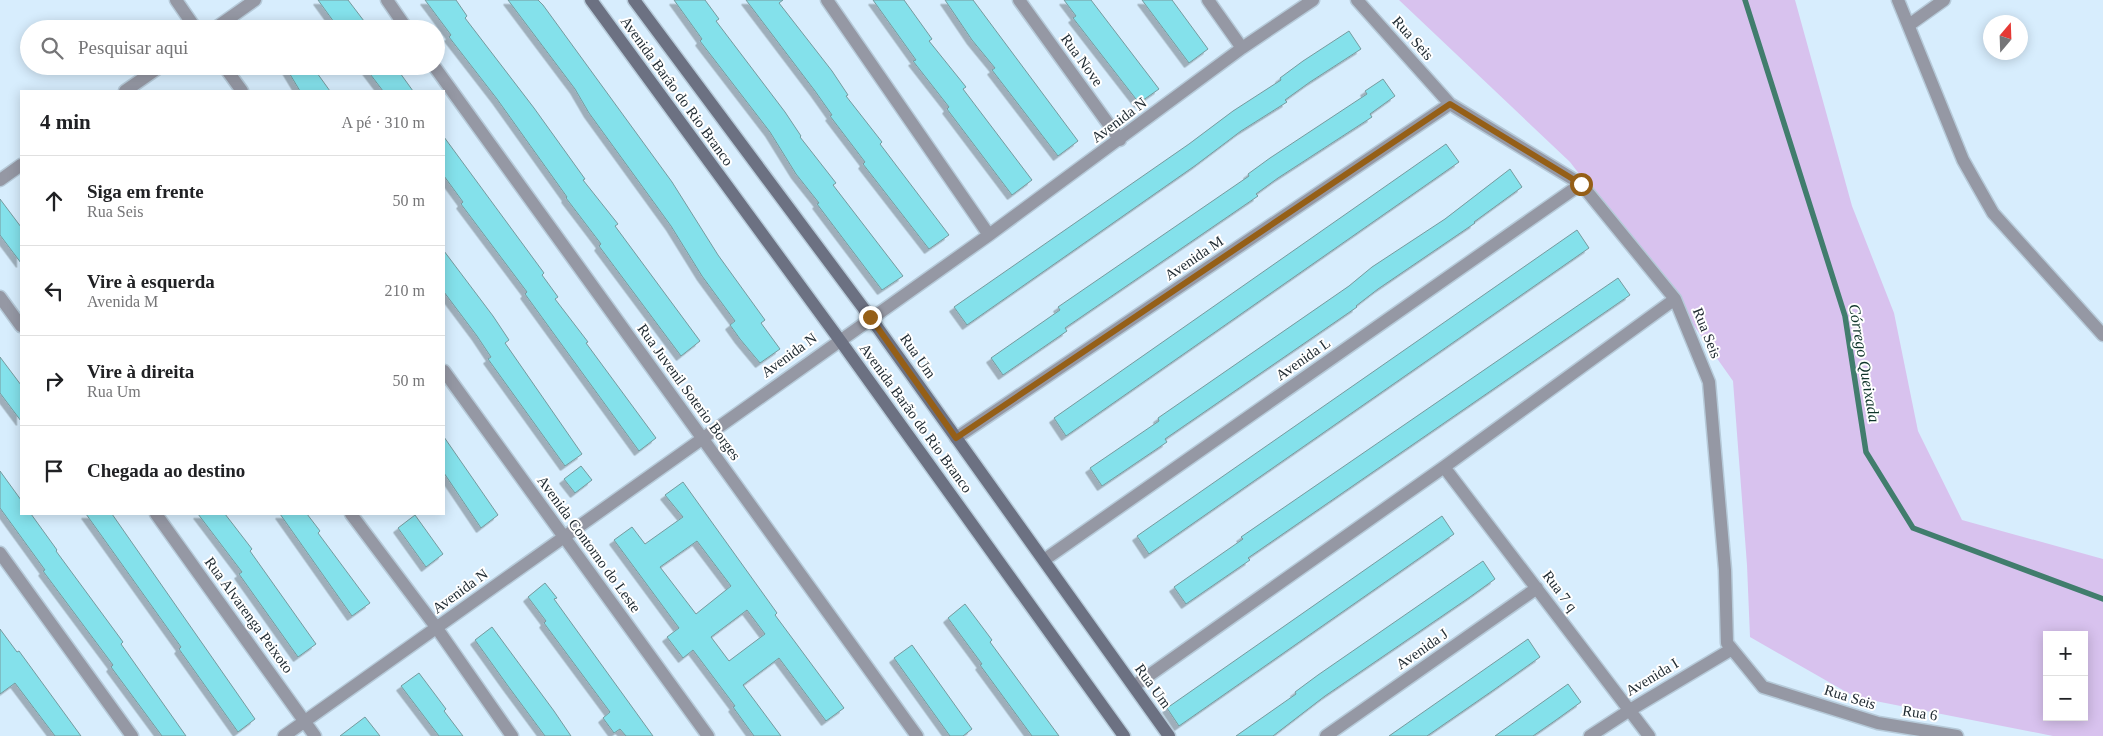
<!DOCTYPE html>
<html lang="pt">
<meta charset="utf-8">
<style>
:root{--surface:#fff;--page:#f6f6f6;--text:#202124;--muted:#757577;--line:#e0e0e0}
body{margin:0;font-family:Georgia,serif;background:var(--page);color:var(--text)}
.controls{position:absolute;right:15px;bottom:15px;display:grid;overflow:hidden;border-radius:0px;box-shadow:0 2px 12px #0003}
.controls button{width:45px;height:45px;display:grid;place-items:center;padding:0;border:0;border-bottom:1px solid var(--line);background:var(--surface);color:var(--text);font:25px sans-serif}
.compass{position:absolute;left:1983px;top:15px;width:45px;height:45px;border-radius:50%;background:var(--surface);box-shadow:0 2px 12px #0003;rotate:19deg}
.stop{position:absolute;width:15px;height:15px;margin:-11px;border:4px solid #955f17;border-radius:50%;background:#fff}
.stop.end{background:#955f17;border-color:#fff;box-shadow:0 1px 5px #0008}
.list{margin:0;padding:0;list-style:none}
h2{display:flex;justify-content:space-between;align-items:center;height:65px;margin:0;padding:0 20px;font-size:21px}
h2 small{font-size:16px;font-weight:400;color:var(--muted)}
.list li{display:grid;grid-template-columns:32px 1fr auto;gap:15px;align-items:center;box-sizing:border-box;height:90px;padding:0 20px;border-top:1px solid var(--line)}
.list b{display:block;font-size:19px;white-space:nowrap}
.list p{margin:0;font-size:16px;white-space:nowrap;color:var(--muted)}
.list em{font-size:16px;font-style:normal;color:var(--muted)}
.icon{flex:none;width:28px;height:28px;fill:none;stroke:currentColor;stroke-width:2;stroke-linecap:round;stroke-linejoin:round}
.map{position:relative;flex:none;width:2103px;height:736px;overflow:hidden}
.search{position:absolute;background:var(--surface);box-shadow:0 2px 12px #0003;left:20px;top:20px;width:425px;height:55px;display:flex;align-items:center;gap:12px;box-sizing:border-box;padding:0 18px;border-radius:28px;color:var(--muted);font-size:19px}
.panel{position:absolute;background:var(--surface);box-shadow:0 2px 12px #0003;left:20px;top:90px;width:425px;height:425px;border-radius:0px}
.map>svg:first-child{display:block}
.green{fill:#d8c2ee;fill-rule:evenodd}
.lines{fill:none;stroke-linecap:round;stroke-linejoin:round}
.stream{stroke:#417d6d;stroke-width:5.5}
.building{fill:#84e1eb;stroke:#769a9e;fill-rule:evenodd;filter:url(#shadow)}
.street-casing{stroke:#b6cad9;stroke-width:15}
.secondary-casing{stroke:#b6cad9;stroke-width:15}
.street{stroke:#9598a4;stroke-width:12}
.secondary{stroke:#6c7182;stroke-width:12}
.route{stroke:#955f17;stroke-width:6}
.labels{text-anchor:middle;stroke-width:4;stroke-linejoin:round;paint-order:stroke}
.street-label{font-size:15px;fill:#222d34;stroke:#fff}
.water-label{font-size:16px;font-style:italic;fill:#0e3429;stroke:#fff}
</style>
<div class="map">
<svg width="2103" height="736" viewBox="0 0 2103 736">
<defs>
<filter id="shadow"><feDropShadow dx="-4.5" dy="4.5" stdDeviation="0" flood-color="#0004"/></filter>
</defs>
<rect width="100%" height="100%" fill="#d7edfd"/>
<path class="green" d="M1399,0h396l57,206 42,107 24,118 44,89 141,39v177h-50l-198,-39 -105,-60 -3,-72 -14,-184 -58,-82 -105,-137zM2047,635h37v82h-37z"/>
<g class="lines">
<path class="stream" d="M1745,0l100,316 21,136 47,76 190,71"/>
</g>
<path class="building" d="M318,0h30l16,21 -3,1 5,7h-27z
M425,0h31l11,16 -2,2 69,90 51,71 -2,1 35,44 -3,2 85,115 -19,15 -82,-110 2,-2 -35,-46 1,-1 -70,-98 -48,-62 2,-2z
M508,0h30l5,5 129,177 46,73 47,65 -4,3 19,26 -20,14 -20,-24 -10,-14 5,-4 -33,-45 -31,-50 -82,-113 -14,-24z
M674,0h31l14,19 -3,2 69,91 16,24 -1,1 36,46 -3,2 70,91 -21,14 -65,-86 2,-1 -23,-29 -26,-42 -70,-91 2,-2z
M746,0h37l-4,3 53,68 16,24 -2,1 36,46 -2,2 69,91 -20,14 -66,-85 2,-2 -35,-46 2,-1 -17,-24z
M873,0h31l28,39 -3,2 37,46 -3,2 69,91 -20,15 -65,-86 2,-2 -36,-46 3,-1z
M945,0h28l105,141 -20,15 -66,-86 3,-2 -23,-28z
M1064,0h27l68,89 -20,14 -66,-85 3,-2z
M1142,0h30l36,49 -19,14z
M1349,31l12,18 -51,33 -25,18 2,2 -46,29 -45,34 -229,160 -13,-18 235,-163 44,-33 48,-31 -1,-2 23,-17z
M285,66h27l18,25h-30z
M364,66h31l18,25h-30z
M1383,79l12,17 -25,18 2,3 -94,61 -22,16 2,2 -193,132 2,3 -64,44 -12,-17 69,-48 -2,-3 191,-131 -1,-2 22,-16 97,-64 -2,-3z
M444,137l100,136 -2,2 16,22 -3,2 33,43 -2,1 70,95 -17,13 -114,-157 2,-2 -66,-88 2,-2 -19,-26z
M1446,144l13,18 -393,274 -12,-18z
M1510,169l12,18 -48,35 1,1 -97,66 -22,17 1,1 -192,132 2,3 -65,44 -12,-18 69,-47 -1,-3 191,-132 23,-19 73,-48z
M0,199l21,28v36l-21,-28z
M1577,230l12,18 -440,306 -12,-18z
M444,251l49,65 16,24 -4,3 77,111 -17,12 -77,-107 3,-2 -14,-21 -33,-44z
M1618,278l12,17 -382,263 2,2 -64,44 -12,-17 69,-48 -2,-2z
M0,357l21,28v36l-21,-28z
M444,437l54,78 -17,13 -37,-55z
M581,466l11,14 -17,13 -11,-14z
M0,471l21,29v14h10l26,36 -1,1 67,91 -2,2 65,92h-24l-51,-69 2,-2 -70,-94 2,-1 -45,-62z
M683,482l94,131 -2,2 69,93 -18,13 -47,-63 -36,27 38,51h-27l-21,-29 2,-1 -42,-56 -10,8 -16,-21 12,-9 -65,-88 18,-13 13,17 38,-27 -18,-22zM697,541l34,45 -35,28 -36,-47zM747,610l18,24 -36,27 -18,-24z
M86,514h26l143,205 -17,13 -59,-83 2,-2z
M198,514h27l27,35 -2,2 66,93 -18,13 -59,-83 3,-2z
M280,514h27l13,17 -2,2 52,70 -18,13z
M415,515l28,39 -17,13 -28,-39z
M1442,516l12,18 -275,192 -12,-18z
M1483,561l12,18 -25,18 -145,99 -52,40h-37l60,-42 -1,-2 23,-17z
M545,583l12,15 -3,1 99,137h-27l-6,-7 -6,4 -11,-15 7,-6 -66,-89 2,-2 -18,-24z
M965,604l27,36 -2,2 69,94h-27l-52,-71 2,-1 -34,-46z
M492,627l62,84 17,25h-26l-37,-50 -33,-46z
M0,629l17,23 2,-1 62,85h-26l-40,-53 -15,11z
M1528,639l12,18 -45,32 -68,47h-38z
M912,645l60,84 -9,7h-13l-56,-78z
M419,673l27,36 -2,2 19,25h-24l-38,-50z
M1568,684l13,18 -25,18 -23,16h-38z
M365,717l15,19h-40z"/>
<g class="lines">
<g class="street-casing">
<path id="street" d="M176,0l20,29
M387,0l20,29
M827,0l162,235
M1019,0l101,140
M1208,0l34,48
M1357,0l93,104 131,80 94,115 34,83 16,188 2,73 36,44 115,36 79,13
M1898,0l65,160 30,53 110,122
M1909,25l35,-25
M214,29l41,-29
M224,66l18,25
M434,66l483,670
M125,91l36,-25
M0,180l21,-15
M0,297l21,29
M444,371l264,365
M956,438l494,-334
M1444,467l205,269
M156,514l159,222
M351,514l85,113 76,109
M0,553l132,183
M1044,560l537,-376
M1134,686l310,-219 231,-168
M284,736l705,-501 253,-187 71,-48
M1326,736l211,-148
M1590,736l40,-26 102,-61"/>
</g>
<g class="secondary-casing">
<path id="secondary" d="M591,0l248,339 285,397
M634,0l236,317 299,419"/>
</g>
<use href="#street" class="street"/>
<use href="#secondary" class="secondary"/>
</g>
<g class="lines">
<path class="route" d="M870,317l86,121 494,-334 131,80"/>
</g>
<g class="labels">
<g class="street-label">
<text transform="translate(1413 38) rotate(48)" y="5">Rua Seis</text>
<text transform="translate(1082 60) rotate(54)" y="5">Rua Nove</text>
<text transform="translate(677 91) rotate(54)" y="5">Avenida Barão do Rio Branco</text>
<text transform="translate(1119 120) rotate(-37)" y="5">Avenida N</text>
<text transform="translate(1194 258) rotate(-34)" y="5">Avenida M</text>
<text transform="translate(1707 333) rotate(68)" y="5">Rua Seis</text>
<text transform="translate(789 355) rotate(-36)" y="5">Avenida N</text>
<text transform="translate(918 356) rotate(55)" y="5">Rua Um</text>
<text transform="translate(1303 359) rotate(-35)" y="5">Avenida L</text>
<text transform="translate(689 392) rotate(54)" y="5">Rua Juvenil Soterio Borges</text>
<text transform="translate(916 418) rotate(54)" y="5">Avenida Barão do Rio Branco</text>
<text transform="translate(589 544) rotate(54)" y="5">Avenida Contorno do Leste</text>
<text transform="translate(460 591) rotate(-36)" y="5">Avenida N</text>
<text transform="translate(1560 591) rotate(53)" y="5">Rua 7 q</text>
<text transform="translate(249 615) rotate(54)" y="5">Rua Alvarenga Peixoto</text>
<text transform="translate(1422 649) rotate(-35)" y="5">Avenida J</text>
<text transform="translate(1652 677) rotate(-31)" y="5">Avenida I</text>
<text transform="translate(1153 686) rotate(54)" y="5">Rua Um</text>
<text transform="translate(1850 697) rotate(17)" y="5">Rua Seis</text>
<text transform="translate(1920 713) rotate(9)" y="5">Rua 6</text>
</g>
<g class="water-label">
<text transform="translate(1865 363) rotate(80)" y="6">Córrego Queixada</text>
</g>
</g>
</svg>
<div class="controls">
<button>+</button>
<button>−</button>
</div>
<svg class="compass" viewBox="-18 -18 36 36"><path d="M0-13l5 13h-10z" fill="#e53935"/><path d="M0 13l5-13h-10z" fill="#757577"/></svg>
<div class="stop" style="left:1581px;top:184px"></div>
<div class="stop end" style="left:870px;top:317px"></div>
<div class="search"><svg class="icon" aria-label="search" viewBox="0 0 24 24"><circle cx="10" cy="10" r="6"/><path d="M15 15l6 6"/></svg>Pesquisar aqui</div>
<section class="panel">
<h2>4 min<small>A pé · 310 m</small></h2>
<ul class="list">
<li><svg class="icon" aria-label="ahead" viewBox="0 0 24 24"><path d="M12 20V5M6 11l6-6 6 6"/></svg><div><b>Siga em frente</b><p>Rua Seis</p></div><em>50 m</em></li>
<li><svg class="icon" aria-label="left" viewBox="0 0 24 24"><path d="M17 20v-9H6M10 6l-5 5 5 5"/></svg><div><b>Vire à esquerda</b><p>Avenida M</p></div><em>210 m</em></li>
<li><svg class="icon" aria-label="right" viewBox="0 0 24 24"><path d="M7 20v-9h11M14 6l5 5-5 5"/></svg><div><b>Vire à direita</b><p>Rua Um</p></div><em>50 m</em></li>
<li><svg class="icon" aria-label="arrive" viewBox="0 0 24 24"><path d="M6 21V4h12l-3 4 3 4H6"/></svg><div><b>Chegada ao destino</b></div></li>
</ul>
</section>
</div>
